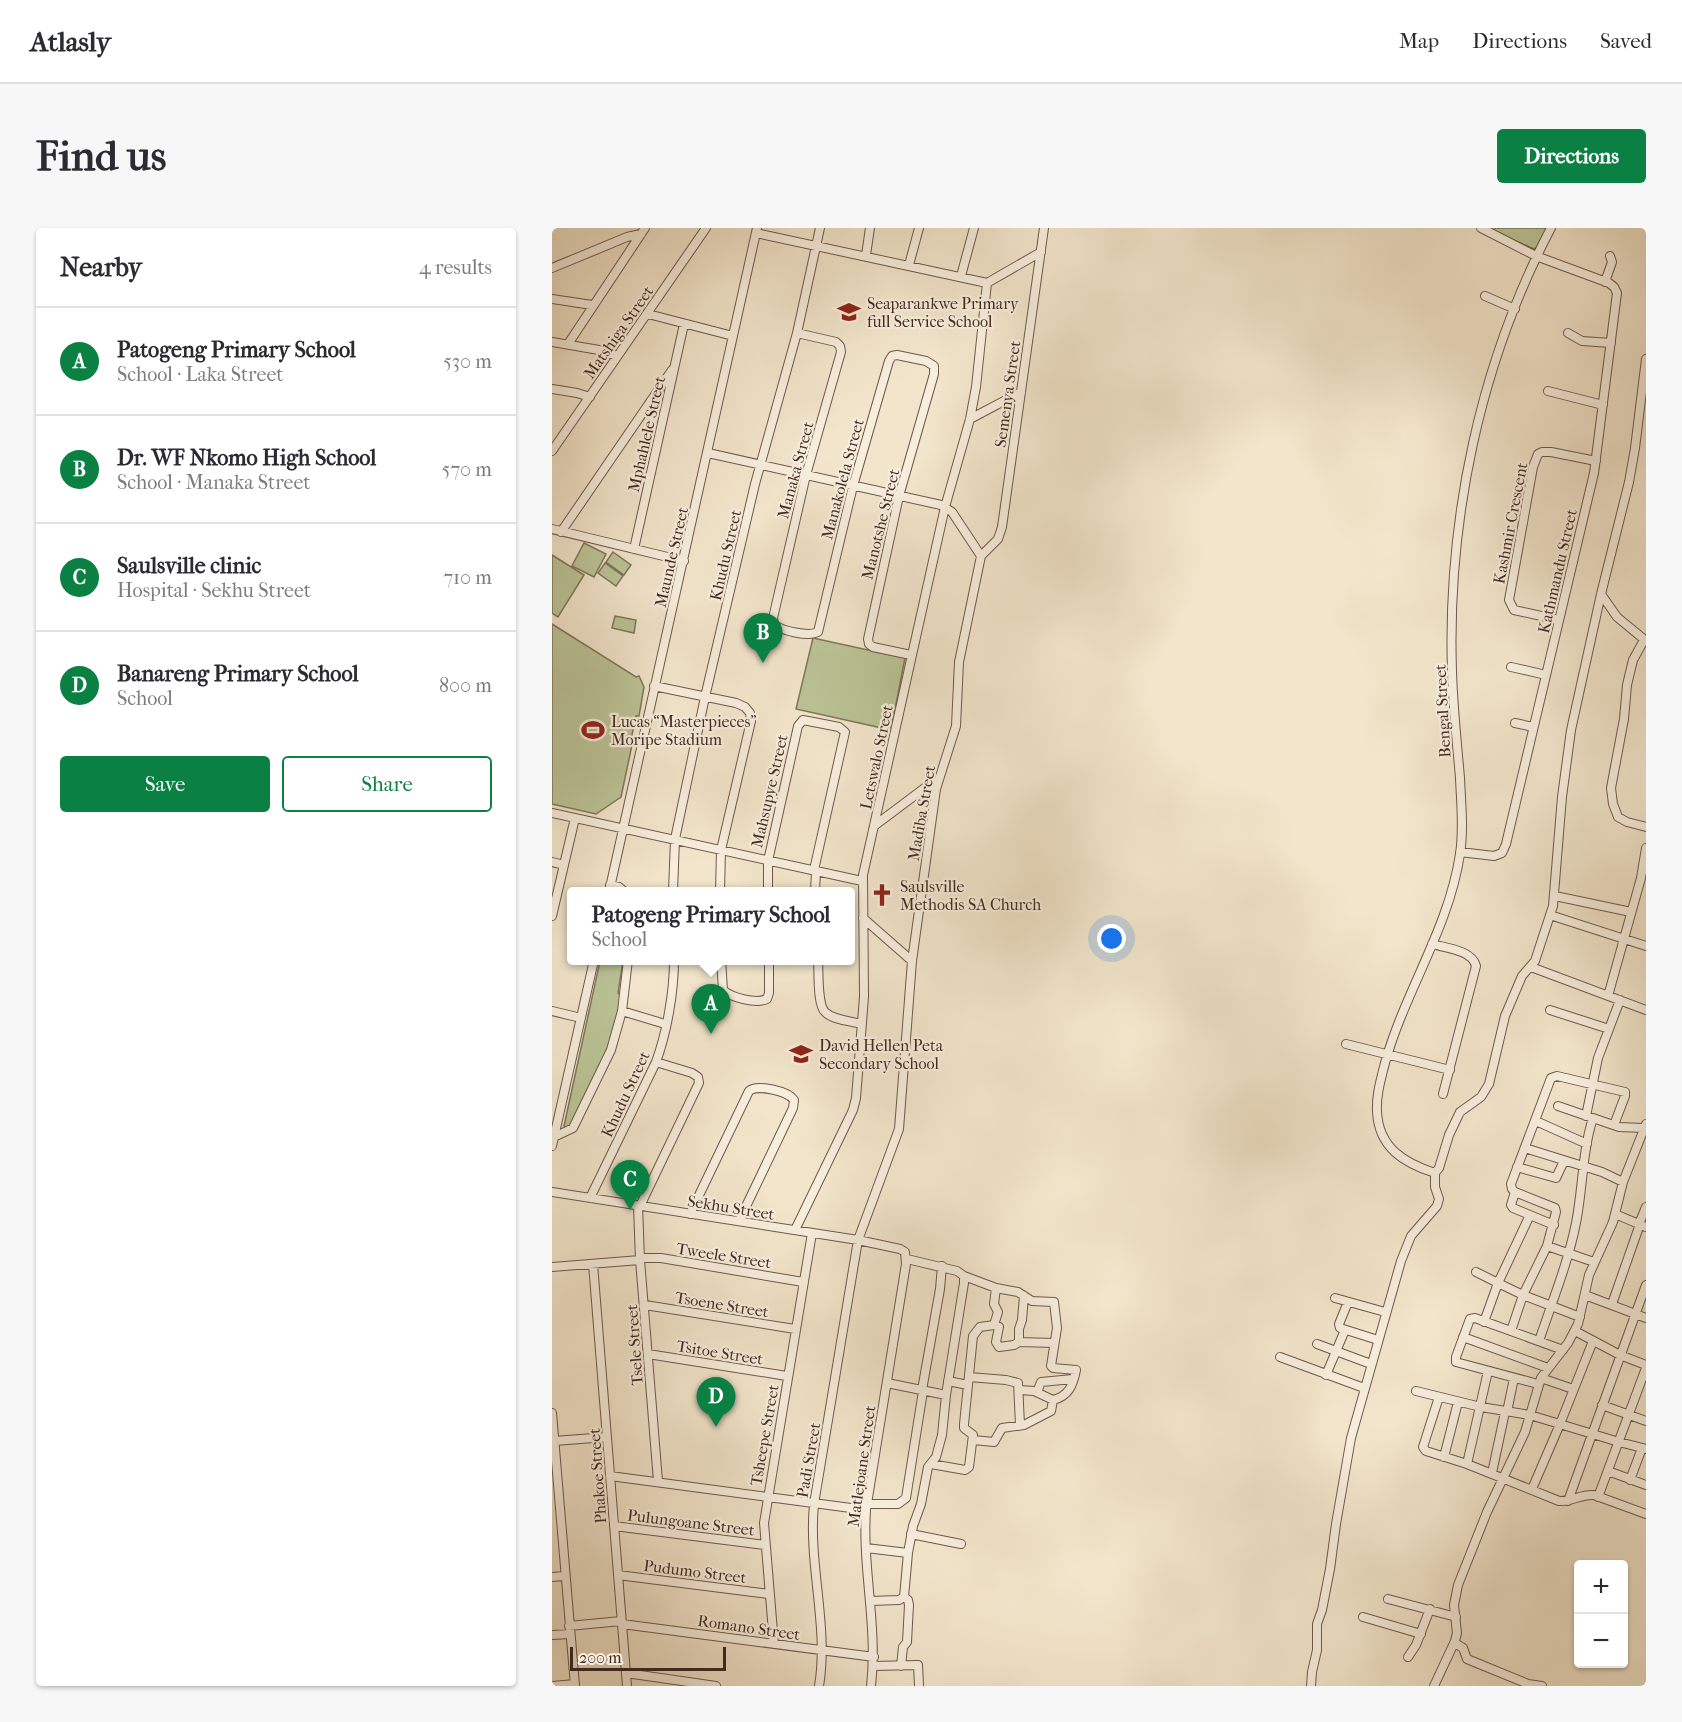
<!DOCTYPE html>
<meta charset="utf-8">
<style>
:root{--surface:#fff;--page:#f7f7f7;--text:#2b2b33;--muted:#7c7c81;--line:#e1e1e2;--accent:#0b8043}
body{margin:0;font-family:"IM FELL French Canon",serif;background:var(--page);color:var(--text)}
.controls{position:absolute;right:18px;bottom:18px;display:grid;overflow:hidden;border-radius:6px;box-shadow:0 2px 4px #0004}
.controls button{width:54px;height:54px;display:grid;place-items:center;padding:0;border:0;border-bottom:2px solid var(--line);background:var(--surface);color:var(--text);font:30px sans-serif}
.scale{position:absolute;left:18px;bottom:15px;width:156px;box-sizing:border-box;padding-left:6px;border:3px solid #432a20;border-top:0;font-size:16px;line-height:21px;white-space:nowrap;color:#432a20;-webkit-text-stroke:4px #f7eedd;paint-order:stroke}
.you{position:absolute;left:560px;top:711px;width:21px;height:21px;margin:-15px;border:4px solid #fff;border-radius:50%;background:#1a73e8;box-shadow:0 0 0 9px #1a73e833}
.badge{display:grid;place-items:center;width:39px;height:39px;border-radius:50%;background:var(--accent);color:#fff;font-size:20px;font-weight:700}
.pin{position:absolute;translate:-50% -50px;filter:drop-shadow(0 2px 3px #0008)}
.pin::after{content:'';position:absolute;top:32px;width:21px;height:18px;background:inherit;clip-path:polygon(0 0,100% 0,50% 100%)}
.popup{position:absolute;left:15px;top:659px;width:288px;height:78px;box-sizing:border-box;display:grid;place-content:center;border-radius:6px;background:var(--surface);filter:drop-shadow(0 2px 4px #0005);font-size:20px;white-space:nowrap;color:var(--muted)}
.popup b{font-size:22px;color:var(--text)}
.popup::after{content:'';position:absolute;left:50%;top:100%;margin-left:-12px;border:12px solid transparent;border-top-color:var(--surface)}
.list{margin:0;padding:0;list-style:none}
h2{display:flex;justify-content:space-between;align-items:center;height:78px;margin:0;padding:0 24px;font-size:26px}
h2 small{font-size:20px;font-weight:400;color:var(--muted)}
.list li{display:grid;grid-template-columns:39px 1fr auto;gap:18px;align-items:center;box-sizing:border-box;height:108px;padding:0 24px;border-top:2px solid var(--line)}
.list b{display:block;font-size:22px;white-space:nowrap}
.list p{margin:0;font-size:20px;white-space:nowrap;color:var(--muted)}
.list em{font-size:20px;font-style:normal;color:var(--muted)}
.actions{display:flex;gap:12px;padding:18px 24px}
.actions a{flex:1;padding:14px 0;border:2px solid var(--accent);border-radius:6px;text-align:center;font-size:21px;color:var(--accent)}
.actions .main{background:var(--accent);color:#fff}
.map{position:relative;flex:none;width:1094px;height:1458px;overflow:hidden;border-radius:6px}
header{display:flex;align-items:center;gap:36px;box-sizing:border-box;height:84px;padding:0 30px;background:var(--surface);border-bottom:2px solid var(--line)}
header strong{font-size:28px}
nav{display:flex;gap:33px;margin-inline-start:auto;font-size:21px}
.intro{display:flex;align-items:center;justify-content:space-between;box-sizing:border-box;height:144px;padding:0 36px}
h1{margin:0;font-size:42px}
.button{padding:15px 27px;border-radius:6px;background:var(--accent);color:#fff;font-size:21px;font-weight:700}
main{display:flex;gap:36px;padding:0 36px}
aside{flex:1;background:var(--surface);border-radius:6px;box-shadow:0 2px 4px #0004}
.map>svg:first-child{display:block}
.green{fill:#bbc497;stroke:#7f775c;stroke-width:1.5}
.lines{fill:none;stroke-linecap:round;stroke-linejoin:round}
.minor-casing{stroke:#6f594b;stroke-width:10}
.minor{stroke:#f7eedd;stroke-width:8}
.labels{text-anchor:middle;stroke-width:4.5;stroke-linejoin:round;paint-order:stroke}
.poi-label{font-size:16px;fill:#432a20;stroke:#f7eedd;text-anchor:start}
.street-label{font-size:16px;fill:#432a20;stroke:#f7eedd}
</style>
<header>
<strong>Atlasly</strong>
<nav><a>Map</a><a>Directions</a><a>Saved</a></nav>
</header>
<div class="intro"><h1>Find us</h1><a class="button">Directions</a></div>
<main>
<aside>
<h2>Nearby<small>4 results</small></h2>
<ul class="list">
<li><span class="badge">A</span><div><b>Patogeng Primary School</b><p>School · Laka Street</p></div><em>530 m</em></li>
<li><span class="badge">B</span><div><b>Dr. WF Nkomo High School</b><p>School · Manaka Street</p></div><em>570 m</em></li>
<li><span class="badge">C</span><div><b>Saulsville clinic</b><p>Hospital · Sekhu Street</p></div><em>710 m</em></li>
<li><span class="badge">D</span><div><b>Banareng Primary School</b><p>School</p></div><em>800 m</em></li>
</ul>
<div class="actions"><a class="main">Save</a><a>Share</a></div>
</aside>
<div class="map">
<svg width="1094" height="1458" viewBox="0 0 1094 1458">
<rect width="100%" height="100%" fill="#f2e5cb"/>
<filter id="stains"><feTurbulence type="fractalNoise" baseFrequency=".00333" numOctaves="4"/><feColorMatrix values="0 0 0 0 .2 0 0 0 0 .09 0 0 0 0 .02 0 0 0 .5 -.17"/></filter>
<radialGradient id="worn" r=".72"><stop offset=".6" stop-color="#630" stop-opacity="0"/><stop offset="1" stop-color="#630" stop-opacity=".3"/></radialGradient>
<path class="green" d="M943,0h53l-9,17 -5,4 -41,-18z
M32,315l22,11 -12,23 -22,-11z
M61,324l18,13 -7,10 -18,-13z
M0,327l32,20 -26,42 -6,-4z
M53,335l18,13 -7,10 -18,-13z
M63,388l21,4 -2,13 -22,-5z
M0,396l84,53 3,-1 5,11 -5,29h-3l-6,28 2,1 -11,52 -25,17 -44,-10z
M261,410l92,20 -14,72 -95,-21z
M48,733h23l-5,32 4,2 -12,50 -39,82 -6,2 -1,-3z"/>
<g class="lines">
<g class="minor-casing">
<path id="minor" d="M999,0c-71,135 -104,292 -99,444 1,35 5,71 8,106 1,25 4,51 0,76 -11,74 -55,137 -75,209 -4,16 -9,32 -8,49 2,36 27,51 58,61l4,-5 10,-33 11,-23 21,-15 8,-13 16,-68 17,-40 13,-15 18,-55 9,-109 9,-67 30,-136 28,-112 6,-34 11,-89
M204,5l231,50
M314,27l4,-27
M357,37l10,-37
M0,40l75,-31 14,-3
M409,48l13,-48
M1053,54l7,-20 -2,-6
M435,55l54,-31
M933,68l30,13
M0,71l40,6
M96,86l85,22
M245,105l39,9 4,4 1,6 -35,123 -33,143 1,6c7,7 35,13 44,8l35,-146 36,-125 3,-5 5,-1 29,6 8,5v8l-35,122 -31,143 1,5 4,3 38,8
M1016,105l14,8 29,2
M0,114l47,8 18,6
M16,116l77,-116
M0,161l25,4 13,4
M996,163l55,14
M418,191l51,-27
M0,223l154,-223
M156,225l233,52 11,7 29,44 -22,106 -3,64 -20,63 -24,172 -13,168 -41,111 -44,264c-6,61 15,122 5,182
M0,301l132,32
M9,304l111,-162
M82,321l50,-225
M429,328l17,-17 4,-12 42,-299
M1049,366l16,23 29,24
M1007,392l-45,-10 -5,-10 24,-133 5,-13 4,-2h9l45,9
M1092,412l-11,20 -6,25 -3,34 -13,69 2,16 5,13 9,5 19,5
M959,439l35,8
M102,458l82,17 9,4 5,6 1,8 -30,129 -1,42
M963,495l18,4
M0,585l310,68
M322,598l52,-39 12,-6
M908,624l34,4 8,-3 4,-9 88,-371 23,-180 -3,-6 -5,-4 -73,-27 -55,-28
M0,634l12,3
M58,657l9,2 6,5
M57,664l148,-664
M121,664l2,-53 30,-142 50,-213 42,-151 23,-105
M216,664v-31l30,-135 5,-6 36,7 6,5 -31,138
M263,664l1,-21
M1003,668l76,16
M998,687l96,31
M0,688l23,-98
M311,690l49,43
M880,716c14,4 40,6 44,22l-33,128
M169,732l2,30c9,8 33,14 44,9l2,-6v-33
M266,732c1,13 -1,44 7,52 8,8 26,9 37,12
M979,739l115,43
M1056,768l33,-118 5,-30
M998,782l59,19
M0,783l29,7
M70,783l43,13
M794,816l104,26
M1006,878l61,21 25,1
M1034,888l12,-58 22,-58
M984,893l51,23
M2,909l19,-9 38,-78 11,-39 6,-51
M0,918l42,-186
M973,920l77,24 21,10
M965,939l39,11 8,-17
M0,964l306,48 42,9 5,3 1,12 -40,246c-4,59 12,117 5,176
M38,970l66,-136c11,-30 18,-70 18,-102
M86,978l2,54 18,221
M88,978l59,-123 -1,-6 -6,-4 -36,-11
M138,986l59,-123c8,-7 39,0 45,9l-1,8 -54,113
M1063,986l31,13
M1087,996l7,-17
M1002,997l-41,-17 -2,-3 4,-13 -3,-3 -1,-5 40,-106 6,-2 68,16v4l-11,29
M243,1002l58,-120 3,-12 8,-101 -1,-122 82,-368 25,-88 6,-32 11,-104
M995,1018l47,16
M88,1030h21l142,24
M41,1036l34,422
M0,1039l88,-7
M924,1044l22,11 32,-68
M444,1060l22,4 14,9 22,1 3,26 -6,38 2,2 23,2c-3,15 -7,26 -23,30l-19,-9 -14,-1
M1033,1067l61,23
M783,1070l50,14
M796,1074l-9,22 1,4 38,12
M1060,1076l28,-80
M93,1077l150,24
M932,1094l14,-39 25,12 57,22
M442,1097l5,2 -3,15 3,5 15,-2 5,-3 35,1
M959,1103l12,-36 24,-49 9,-34 -1,-4 -40,-16
M1023,1103l45,24 26,10
M911,1109l85,31
M987,1113c13,-39 29,-78 37,-118 7,-35 6,-71 17,-105
M467,1114v-13l3,-9 2,-24
M765,1116l54,20
M96,1126l139,22
M728,1129l84,31
M774,1147l19,-45
M417,1149l37,3 12,3 2,42
M989,1150l32,11
M396,1153l20,4
M335,1155l59,12
M986,1156l-82,-22v-5l14,-38 5,-1 88,32
M370,1162l18,-101 2,-23
M864,1163l65,16 49,8 89,27 27,7
M485,1164l4,-10 32,-3
M887,1169l-16,50 3,4 41,13 92,37c12,1 22,-7 35,-6l52,19
M1050,1177l44,16
M955,1184l7,-34
M0,1185l23,273
M421,1212l21,2 8,-14 22,-3 27,-14 2,-11
M2,1213l53,-4
M892,1229l14,-55
M379,1236l34,6 4,-3 4,-32 -9,-7v-4l9,-88 7,-9 14,-2 4,-13 -4,-8 2,-16 -32,-12
M915,1236l21,-93
M1056,1243l38,14
M940,1245l13,-61
M58,1248l256,34
M1078,1252l12,-32
M980,1261l28,-65 33,-83
M1046,1269l48,-129
M1016,1273l78,-216
M314,1276h32l8,-6 17,-107
M62,1298l151,19
M359,1306l50,10
M314,1320l42,5
M66,1347l151,19
M0,1349l12,-1
M836,1371l68,18
M318,1373l29,-1 5,-3 4,-44 5,-27 8,-22 7,-37 8,-10 6,-22 4,-40 18,-112v-7l-7,-5 -50,-12
M811,1389l58,17
M70,1396l252,33
M17,1398l52,-5
M0,1407l18,-1
M903,1415l8,5 4,11 61,25 -1,2
M222,1416l-10,-121 48,-290
M856,1429l8,-12 14,-36
M321,1438l45,-1 1,21
M349,1438l2,-19 4,-5 2,-37 -1,-5 -4,-3
M74,1445l90,13
M976,1456l14,2
M0,1458l23,-2
M759,1458l1,-14 5,-22v-26l5,-14 8,-41 6,-45 15,-86 50,-177 10,-25 26,-30 2,-7 -4,-12v-14
M882,1458l21,-45 2,-8 -3,-28 4,-20 29,-73 38,-80 16,-54 27,-35 10,-19 11,-49 24,-53 10,-40 23,-58"/>
</g>
<use href="#minor" class="minor"/>
</g>
<defs>
<g id="school-bare" transform="scale(1.8)"><path d="M0-5L7-2L0 1L-7-2ZM-4 1L0 2.5L4 1V4Q0 6-4 4Z" fill="#8f2418" stroke="#f7eedd" stroke-width="2.5" paint-order="stroke"/></g>
<g id="stadium-bare" transform="scale(1.8)"><path d="M0-5a6.5 5 0 1 0 0 10a6.5 5 0 1 0 0-10ZM-3.5-1.8h7v3.6h-7Z" fill="#8f2418" stroke="#f7eedd" stroke-width="2.5" paint-order="stroke"/></g>
<g id="church-bare" transform="scale(1.8)"><path d="M-1.2-6h2.4v3.5h3.3v2.4h-3.3V6h-2.4V-.1h-3.3v-2.4h3.3Z" fill="#8f2418" stroke="#f7eedd" stroke-width="2.5" paint-order="stroke"/></g>
</defs>
<g fill-rule="evenodd">
<use href="#school-bare" x="297" y="84"/>
<use href="#stadium-bare" x="41" y="502"/>
<use href="#church-bare" x="330" y="667"/>
<use href="#school-bare" x="249" y="826"/>
</g>
<g class="labels">
<g class="poi-label">
<text x="315" y="81">Seaparankwe Primary<tspan x="315" dy="18">full Service School</tspan></text>
<text x="59" y="499">Lucas “Masterpieces”<tspan x="59" dy="18">Moripe Stadium</tspan></text>
<text x="348" y="664">Saulsville<tspan x="348" dy="18">Methodis SA Church</tspan></text>
<text x="267" y="823">David Hellen Peta<tspan x="267" dy="18">Secondary School</tspan></text>
</g>
<g class="street-label">
<text transform="translate(66 104) rotate(-55)" y="6">Matshiga Street</text>
<text transform="translate(455 166) rotate(-82)" y="6">Semenya Street</text>
<text transform="translate(94 206) rotate(-77)" y="6">Mphahlele Street</text>
<text transform="translate(243 242) rotate(-75)" y="6">Manaka Street</text>
<text transform="translate(290 251) rotate(-75)" y="6">Manakolela Street</text>
<text transform="translate(958 295) rotate(-79)" y="6">Kashmir Crescent</text>
<text transform="translate(328 296) rotate(-76)" y="6">Manotshe Street</text>
<text transform="translate(173 327) rotate(-77)" y="6">Khudu Street</text>
<text transform="translate(119 329) rotate(-77)" y="6">Maunde Street</text>
<text transform="translate(1005 343) rotate(-77)" y="6">Kathmandu Street</text>
<text transform="translate(890 483) rotate(-93)" y="6">Bengal Street</text>
<text transform="translate(324 529) rotate(-78)" y="6">Letswalo Street</text>
<text transform="translate(217 563) rotate(-77)" y="6">Mahsupye Street</text>
<text transform="translate(369 585) rotate(-80)" y="6">Madiba Street</text>
<text transform="translate(73 866) rotate(-65)" y="6">Khudu Street</text>
<text transform="translate(179 979) rotate(9)" y="6">Sekhu Street</text>
<text transform="translate(172 1027) rotate(9)" y="6">Tweele Street</text>
<text transform="translate(170 1076) rotate(9)" y="6">Tsoene Street</text>
<text transform="translate(82 1117) rotate(-94)" y="6">Tsele Street</text>
<text transform="translate(168 1124) rotate(9)" y="6">Tsitoe Street</text>
<text transform="translate(212 1207) rotate(-80)" y="6">Tsheepe Street</text>
<text transform="translate(256 1232) rotate(-80)" y="6">Padi Street</text>
<text transform="translate(309 1238) rotate(-82)" y="6">Matlejoane Street</text>
<text transform="translate(45 1248) rotate(-94)" y="6">Phakoe Street</text>
<text transform="translate(139 1294) rotate(7)" y="6">Pulungoane Street</text>
<text transform="translate(143 1343) rotate(7)" y="6">Pudumo Street</text>
<text transform="translate(197 1399) rotate(8)" y="6">Romano Street</text>
</g>
</g>
<rect width="100%" height="100%" filter="url(#stains)"/>
<rect width="100%" height="100%" fill="url(#worn)"/>
</svg>
<div class="controls">
<button>+</button>
<button>−</button>
</div>
<div class="scale">200 m</div>
<div class="you"></div>
<div class="pin badge" style="left:159px;top:806px">A</div>
<div class="popup"><b>Patogeng Primary School</b>School</div>
<div class="pin badge" style="left:211px;top:435px">B</div>
<div class="pin badge" style="left:78px;top:982px">C</div>
<div class="pin badge" style="left:164px;top:1199px">D</div>
</div>
</main>
